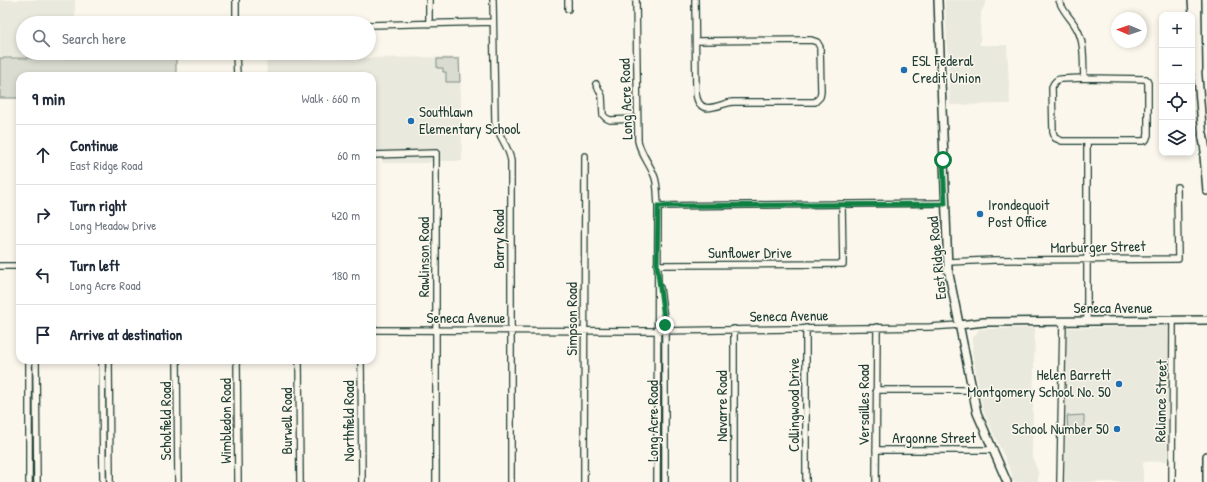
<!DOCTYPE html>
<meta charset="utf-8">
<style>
:root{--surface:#fff;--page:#f6f6f7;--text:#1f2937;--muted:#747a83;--line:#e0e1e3}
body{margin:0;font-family:"Patrick Hand",sans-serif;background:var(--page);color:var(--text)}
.controls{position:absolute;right:12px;top:12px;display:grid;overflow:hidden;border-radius:8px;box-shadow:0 2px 6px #0003}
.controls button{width:36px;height:36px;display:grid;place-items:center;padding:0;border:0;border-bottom:1px solid var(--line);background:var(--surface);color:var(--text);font:20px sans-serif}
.compass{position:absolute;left:1111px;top:12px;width:36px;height:36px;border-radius:50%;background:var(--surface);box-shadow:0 2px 6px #0003;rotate:272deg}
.stop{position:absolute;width:12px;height:12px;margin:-9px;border:3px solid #0b8043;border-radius:50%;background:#fff}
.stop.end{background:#0b8043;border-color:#fff;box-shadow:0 1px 4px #0008}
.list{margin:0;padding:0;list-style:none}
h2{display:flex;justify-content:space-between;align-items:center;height:52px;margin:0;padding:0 16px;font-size:17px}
h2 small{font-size:13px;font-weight:400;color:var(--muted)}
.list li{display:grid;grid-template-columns:26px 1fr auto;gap:12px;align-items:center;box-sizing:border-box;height:60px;padding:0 16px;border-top:1px solid var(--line)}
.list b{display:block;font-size:15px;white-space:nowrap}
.list p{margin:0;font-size:13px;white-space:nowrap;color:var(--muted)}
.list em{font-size:13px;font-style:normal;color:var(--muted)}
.icon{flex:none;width:22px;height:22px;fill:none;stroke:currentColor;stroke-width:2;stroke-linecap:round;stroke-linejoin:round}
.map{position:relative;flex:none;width:1207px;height:482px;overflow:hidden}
.search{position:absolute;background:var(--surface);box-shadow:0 2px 6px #0003;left:16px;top:16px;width:360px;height:44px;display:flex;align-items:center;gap:10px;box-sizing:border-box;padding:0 14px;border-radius:22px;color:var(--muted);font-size:15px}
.panel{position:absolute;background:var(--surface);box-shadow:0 2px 6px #0003;left:16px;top:72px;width:360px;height:292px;border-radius:12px}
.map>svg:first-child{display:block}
.built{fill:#eae9de}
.green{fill:#dbdcd1;stroke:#7d8c82}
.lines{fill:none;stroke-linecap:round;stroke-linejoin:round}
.minor-casing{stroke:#1f3d34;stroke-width:8}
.major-casing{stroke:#1f3d34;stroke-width:10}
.highway-casing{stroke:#1f3d34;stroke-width:11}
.minor{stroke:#fbf7ec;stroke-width:5.5}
.major{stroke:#fbf7ec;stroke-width:7}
.highway{stroke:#fbf7ec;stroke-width:8}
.route{stroke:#0b8043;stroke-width:5}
.poi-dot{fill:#1f6fb2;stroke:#fbf7ec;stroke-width:1.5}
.labels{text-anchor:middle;stroke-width:3;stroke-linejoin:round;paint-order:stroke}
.poi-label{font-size:15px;fill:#1f3d34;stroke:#fbf7ec;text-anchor:start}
.street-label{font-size:15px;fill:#1f3d34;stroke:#fbf7ec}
</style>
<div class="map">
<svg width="1207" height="482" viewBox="0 0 1207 482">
<rect width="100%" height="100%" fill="#fbf7ec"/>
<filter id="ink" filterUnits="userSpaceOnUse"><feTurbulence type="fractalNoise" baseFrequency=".025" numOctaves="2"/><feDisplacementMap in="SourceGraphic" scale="8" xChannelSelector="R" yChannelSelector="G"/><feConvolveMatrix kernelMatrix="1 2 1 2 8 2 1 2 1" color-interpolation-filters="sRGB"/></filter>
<g filter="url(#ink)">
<path class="built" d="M0,0h75v23h-52v30h52v4h-75z
M945,0h42l-6,13 -1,32h27l3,59 -60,1z
M460,57l2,104h-30l-3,2h-47v-11h-10v-76h-105l-1,-17z
M1169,326l-2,135 -24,1v20h-78l2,-154z
M1035,328l-3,128 6,16v10h-27l1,-8 -29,-64 -11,-59 1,-13 6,-9z"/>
<path class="green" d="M83,53h93v23h-156v22h-20v-40h82z
M437,59h22l1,23h-14v-10h-3v-4h-6z
M660,334l2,1 1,147h-4v-147z
M32,396h2l1,86h-4v-85z
M1084,415v17h-16l-1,-16z"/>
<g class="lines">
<g class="minor-casing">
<path id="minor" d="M236,0v23
M429,0v24
M493,0l2,122c3,14 14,24 16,39v321
M568,0v9
M636,0l2,141c3,13 11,22 16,34 4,9 3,21 4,31l-1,276
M695,0l1,93c3,26 24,10 37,9h82l5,-5 1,-5 -1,-45 -3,-5 -6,-2 -115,1
M1059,0c3,11 13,19 18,29 8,14 6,33 7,49
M369,25l124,-3
M236,53l1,23
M1084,78l62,1 2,4v52l-2,5 -4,1h-80l-7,-3 -2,-6 -1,-45c2,-5 4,-8 9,-8z
M596,84l6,12 1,19 3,3 4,2 27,-1
M372,155l64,-2v329
M658,206l287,-3
M948,262l46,-2 184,-1 -1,-72
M657,265l186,-1 -1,-59
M0,266h20
M660,288l5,37v157
M1087,321v-180
M734,329v153
M372,330l285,1 273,-4 29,-2
M29,360v122
M36,360l1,122
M102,360l1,122
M109,360l1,122
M177,360l1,122
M237,360l1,122
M299,360l1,122
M361,360l1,122
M876,390h95
M876,450h116
M584,482l1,-326
M806,482v-154
M876,482l1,-155
M1060,482l3,-161
M1172,482l1,-162"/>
</g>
<g class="major-casing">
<path id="major" d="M938,0l10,269 29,144 30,69
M1192,0l2,28
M1197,64l6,75
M1204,156l3,35
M959,325l25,-3 223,-2
M1207,482v-26"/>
</g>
<g class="highway-casing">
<path id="highway" d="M1197,0l1,69
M1203,135l4,26"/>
</g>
<use href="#minor" class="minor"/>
<use href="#major" class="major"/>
<use href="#highway" class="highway"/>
</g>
</g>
<g class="lines" filter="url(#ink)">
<path class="route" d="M665,325l-8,-59 1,-60 287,-2 -2,-44"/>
</g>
<g class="poi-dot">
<circle cx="904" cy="70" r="4"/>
<circle cx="411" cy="121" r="4"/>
<circle cx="980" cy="214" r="4"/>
<circle cx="1119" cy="384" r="4"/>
<circle cx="1117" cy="429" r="4"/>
</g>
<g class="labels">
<g class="poi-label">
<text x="912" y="66">ESL Federal<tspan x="912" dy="17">Credit Union</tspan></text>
<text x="419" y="117">Southlawn<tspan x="419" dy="17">Elementary School</tspan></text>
<text x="988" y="210">Irondequoit<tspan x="988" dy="17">Post Office</tspan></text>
<text x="1111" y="380" text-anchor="end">Helen Barrett<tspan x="1111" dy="17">Montgomery School No. 50</tspan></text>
<text x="1109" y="434" text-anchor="end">School Number 50</text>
</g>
<g class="street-label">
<text transform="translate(626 99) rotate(-92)" y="5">Long Acre Road</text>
<text transform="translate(499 239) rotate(-90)" y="5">Barry Road</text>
<text transform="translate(1098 247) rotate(-1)" y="5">Marburger Street</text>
<text x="750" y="258">Sunflower Drive</text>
<text transform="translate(424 257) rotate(-90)" y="5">Rawlinson Road</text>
<text transform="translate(937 258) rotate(-96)" y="5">East Ridge Road</text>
<text x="1113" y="313">Seneca Avenue</text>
<text transform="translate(789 316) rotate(-1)" y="5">Seneca Avenue</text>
<text x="466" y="323">Seneca Avenue</text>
<text transform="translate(572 319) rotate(-90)" y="5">Simpson Road</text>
<text transform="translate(1161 401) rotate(-89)" y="5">Reliance Street</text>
<text transform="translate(794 405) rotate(-90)" y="5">Collingwood Drive</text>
<text transform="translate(864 405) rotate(-90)" y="5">Versailles Road</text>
<text transform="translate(722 406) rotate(-90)" y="5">Navarre Road</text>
<text transform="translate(166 421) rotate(-90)" y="5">Scholfield Road</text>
<text transform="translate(226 421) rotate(-90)" y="5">Wimbledon Road</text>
<text transform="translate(287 421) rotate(-90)" y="5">Burwell Road</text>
<text transform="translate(349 421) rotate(-90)" y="5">Northfield Road</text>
<text transform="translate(653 421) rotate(-90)" y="5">Long Acre Road</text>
<text x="934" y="443">Argonne Street</text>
</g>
</g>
</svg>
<div class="controls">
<button>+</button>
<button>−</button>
<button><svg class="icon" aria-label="locate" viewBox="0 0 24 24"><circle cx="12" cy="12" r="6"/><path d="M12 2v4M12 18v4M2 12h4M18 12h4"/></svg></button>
<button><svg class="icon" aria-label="layers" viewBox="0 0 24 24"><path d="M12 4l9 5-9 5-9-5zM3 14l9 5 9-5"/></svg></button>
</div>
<svg class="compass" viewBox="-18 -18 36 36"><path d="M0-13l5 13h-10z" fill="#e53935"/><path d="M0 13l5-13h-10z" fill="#747a83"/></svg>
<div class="stop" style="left:943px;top:160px"></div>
<div class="stop end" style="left:665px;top:325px"></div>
<div class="search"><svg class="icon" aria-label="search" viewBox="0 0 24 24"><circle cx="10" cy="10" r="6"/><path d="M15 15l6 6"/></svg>Search here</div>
<section class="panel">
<h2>9 min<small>Walk · 660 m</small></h2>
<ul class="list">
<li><svg class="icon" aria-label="ahead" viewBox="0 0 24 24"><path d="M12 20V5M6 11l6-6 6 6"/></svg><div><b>Continue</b><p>East Ridge Road</p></div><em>60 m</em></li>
<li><svg class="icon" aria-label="right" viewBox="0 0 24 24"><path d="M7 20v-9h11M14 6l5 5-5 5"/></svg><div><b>Turn right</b><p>Long Meadow Drive</p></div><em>420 m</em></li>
<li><svg class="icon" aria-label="left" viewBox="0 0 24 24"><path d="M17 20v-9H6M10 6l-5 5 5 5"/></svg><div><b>Turn left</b><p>Long Acre Road</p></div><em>180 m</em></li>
<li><svg class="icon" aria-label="arrive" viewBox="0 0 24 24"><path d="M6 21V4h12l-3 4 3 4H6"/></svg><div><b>Arrive at destination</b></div></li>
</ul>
</section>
</div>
